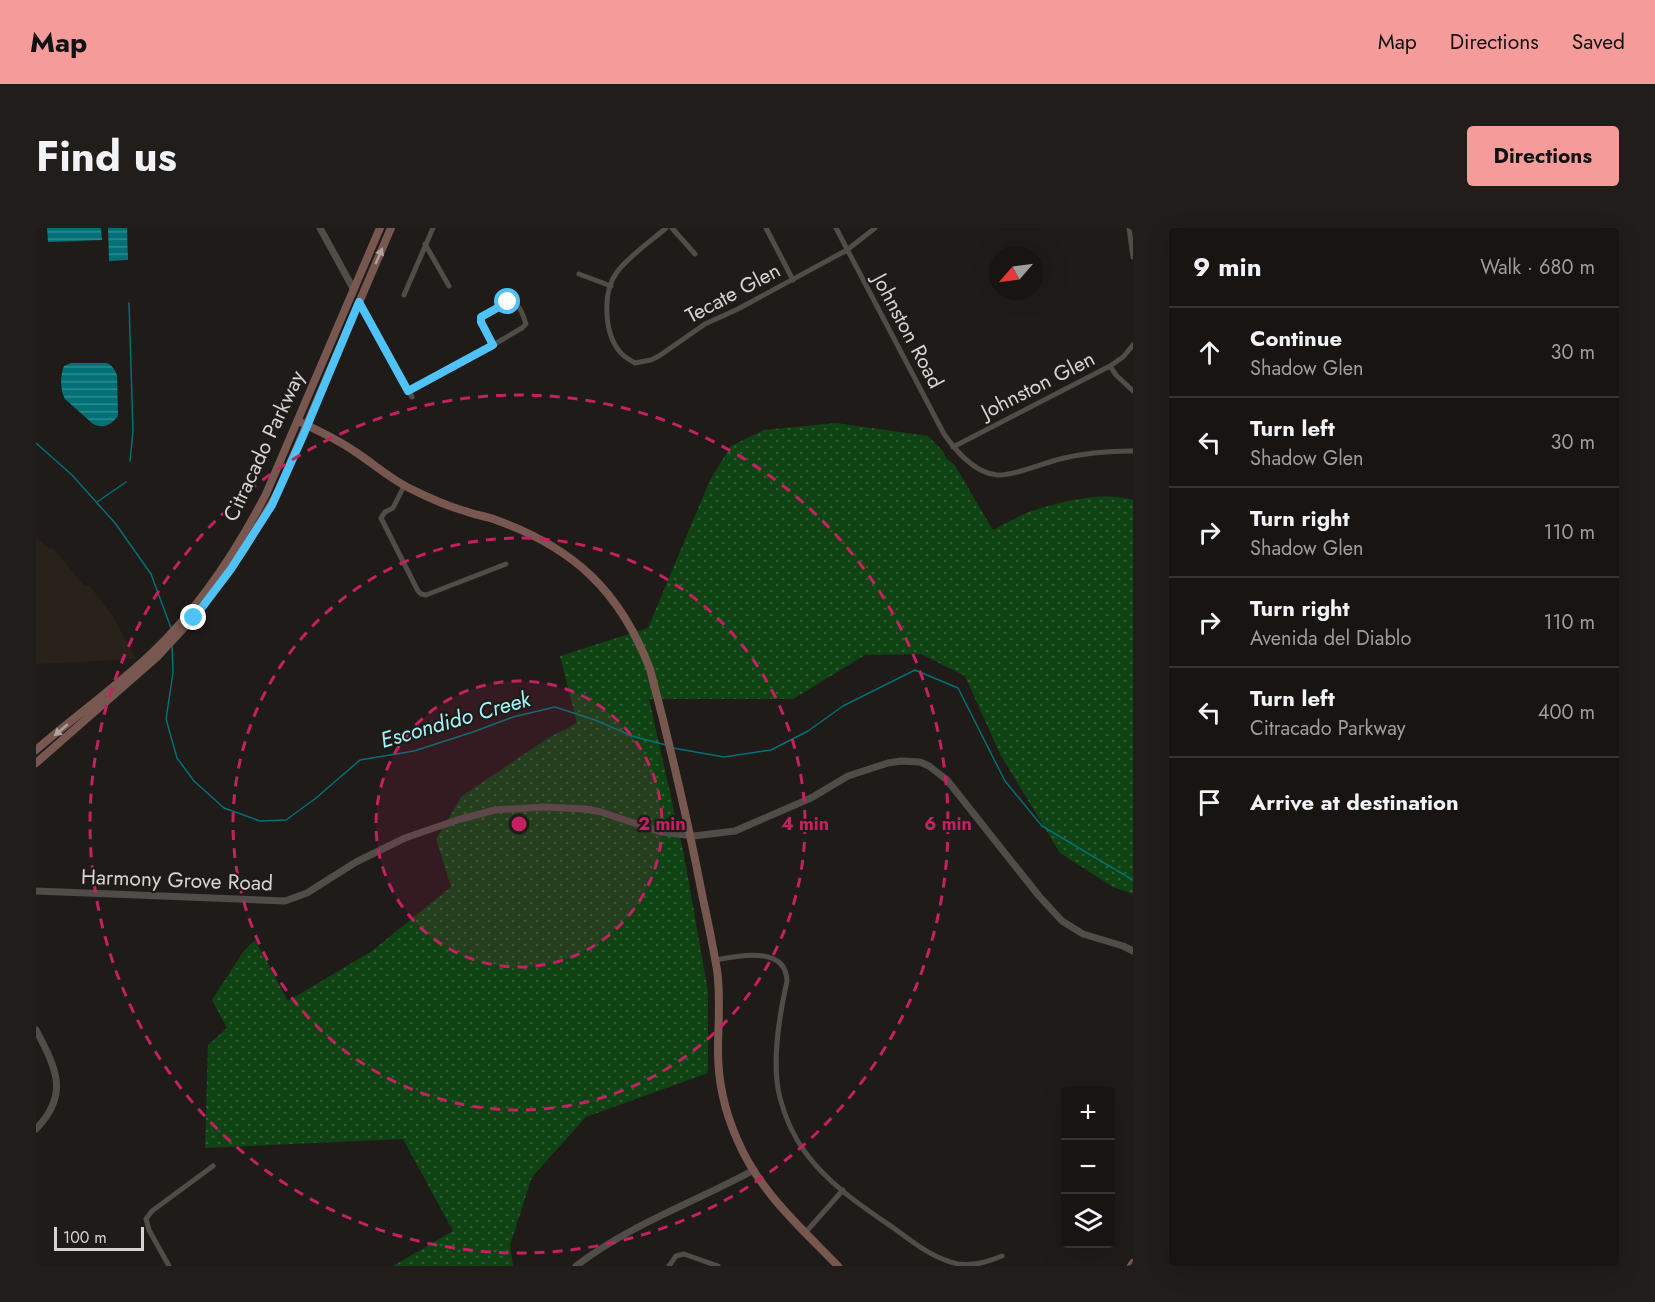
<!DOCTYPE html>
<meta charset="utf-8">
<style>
:root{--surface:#171412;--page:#201d1b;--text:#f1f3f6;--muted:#9e9e9f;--line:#363332;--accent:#f59b9a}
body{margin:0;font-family:Jost,sans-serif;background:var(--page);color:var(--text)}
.controls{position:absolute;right:18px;bottom:18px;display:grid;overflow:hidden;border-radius:6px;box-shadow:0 6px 24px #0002}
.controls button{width:54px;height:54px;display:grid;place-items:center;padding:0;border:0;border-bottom:2px solid var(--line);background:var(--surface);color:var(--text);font:30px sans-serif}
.compass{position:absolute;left:953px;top:18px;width:54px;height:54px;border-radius:50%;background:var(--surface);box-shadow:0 6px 24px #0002;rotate:242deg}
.scale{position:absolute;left:18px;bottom:15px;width:90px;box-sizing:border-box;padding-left:6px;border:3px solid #d6d4d2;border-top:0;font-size:16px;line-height:21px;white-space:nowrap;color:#d6d4d2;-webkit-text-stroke:4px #1f1b18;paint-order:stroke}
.stop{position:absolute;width:18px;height:18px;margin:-14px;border:4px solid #4fc3f7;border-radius:50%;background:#fff}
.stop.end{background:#4fc3f7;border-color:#fff;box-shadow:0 2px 6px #0008}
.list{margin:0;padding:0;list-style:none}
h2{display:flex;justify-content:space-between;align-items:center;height:78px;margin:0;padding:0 24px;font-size:26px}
h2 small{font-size:20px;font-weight:400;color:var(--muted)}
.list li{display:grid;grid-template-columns:39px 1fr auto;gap:18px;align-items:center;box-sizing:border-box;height:90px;padding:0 24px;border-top:2px solid var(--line)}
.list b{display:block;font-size:22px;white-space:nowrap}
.list p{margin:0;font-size:20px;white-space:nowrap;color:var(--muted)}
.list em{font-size:20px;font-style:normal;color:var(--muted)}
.icon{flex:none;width:33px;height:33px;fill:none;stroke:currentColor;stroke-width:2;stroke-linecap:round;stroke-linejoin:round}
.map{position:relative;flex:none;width:1097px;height:1038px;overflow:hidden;border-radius:6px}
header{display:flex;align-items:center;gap:36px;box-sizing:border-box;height:84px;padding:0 30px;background:var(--accent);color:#111}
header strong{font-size:28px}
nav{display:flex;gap:33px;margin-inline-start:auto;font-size:21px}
.intro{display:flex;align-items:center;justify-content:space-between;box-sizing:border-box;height:144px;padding:0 36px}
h1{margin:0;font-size:42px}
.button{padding:15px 27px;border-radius:6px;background:var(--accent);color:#111;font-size:21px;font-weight:700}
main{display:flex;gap:36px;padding:0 36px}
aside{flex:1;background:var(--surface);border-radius:6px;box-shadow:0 6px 24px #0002}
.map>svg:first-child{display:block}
.built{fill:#29221a}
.grass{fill:url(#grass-dots)}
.water{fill:url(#water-rules)}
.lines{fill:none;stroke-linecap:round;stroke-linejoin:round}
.stream{stroke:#017177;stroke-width:1.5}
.minor{stroke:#504c48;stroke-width:5}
.tertiary{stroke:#504c48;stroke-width:7}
.secondary{stroke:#77574f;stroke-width:8}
.oneway{fill:#b0a29e}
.route{stroke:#4fc3f7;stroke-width:8}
.ring{fill:none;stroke:#c32161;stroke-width:3;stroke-dasharray:10 8}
.labels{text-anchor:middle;stroke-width:4.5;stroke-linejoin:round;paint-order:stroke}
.street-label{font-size:21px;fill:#d6d4d2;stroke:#1f1b18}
.water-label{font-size:22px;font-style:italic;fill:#9ff3f8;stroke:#1f1b18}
.centre{fill:#c32161;stroke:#1f1b18;stroke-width:3}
.ring-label{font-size:18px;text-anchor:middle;font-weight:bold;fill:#c32161;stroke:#1f1b18;stroke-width:4.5;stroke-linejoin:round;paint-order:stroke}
</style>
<header>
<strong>Map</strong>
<nav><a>Map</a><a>Directions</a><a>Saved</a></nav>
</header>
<div class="intro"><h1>Find us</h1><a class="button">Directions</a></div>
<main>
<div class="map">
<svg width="1097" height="1038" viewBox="0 0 1097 1038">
<defs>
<pattern id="grass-dots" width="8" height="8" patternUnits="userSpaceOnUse" patternTransform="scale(1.5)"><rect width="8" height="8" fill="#0f4314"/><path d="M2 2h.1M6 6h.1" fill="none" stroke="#315d35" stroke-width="1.8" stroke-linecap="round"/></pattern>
<pattern id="water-rules" width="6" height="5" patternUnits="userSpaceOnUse" patternTransform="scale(1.5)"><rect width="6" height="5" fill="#017177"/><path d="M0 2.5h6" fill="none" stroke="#318b90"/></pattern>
</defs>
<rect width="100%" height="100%" fill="#1f1b18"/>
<path class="built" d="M0,309l13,12 4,-1 31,38 5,-1 25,33 22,41 -100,5z"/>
<path class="grass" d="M800,195l92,13 14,14 5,9 7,5 39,66c13,-6 28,-16 42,-20 28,-9 70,-19 98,-10v394l-20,-7 -53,-34 -60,-99 -35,-78 -44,-22 -56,1 -72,44h-144l35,156 24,136v82l-122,44 -54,60 -22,68 3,21h-120l60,-35 -50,-92 -198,9 3,-103 19,-17 -15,-28 31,-48 12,-12 33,61 84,-50 79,-64 -15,-48 26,-43 86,-58 29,-15 -17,-67 88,-28 62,-148 21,-34 33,-16z"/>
<path class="water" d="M11,0h54l1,12 -54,2z
M72,0h19l1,32 -19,1z
M35,135h36c5,2 8,7 10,12l1,41c-7,9 -14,13 -25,8l-28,-25c-5,-8 -5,-24 -1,-33z"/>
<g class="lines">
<path class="stream" d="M93,75l4,128 -3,30
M0,215l36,32 43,48 36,51 20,54
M61,274l29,-20
M136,417l1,28 -7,46 11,39 17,23 30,27 36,13 26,-1 30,-22 44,-38 54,-9 59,-19 40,-15 42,-10 40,13 37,16 34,9
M637,520l51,9 47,-7 37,-19 35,-25 72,-36 43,18 47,93 37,45 91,54"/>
<path class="minor" d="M630,0c-15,13 -37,28 -49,44 -15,20 -13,61 3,80 4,5 10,8 15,11l16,-3 8,-4 46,-32 33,-15 109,-59 28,-22
M636,0l23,26
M730,0l27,52
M800,0l108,206c12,17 30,39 53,41 17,1 46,-12 63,-16 23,-6 49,-8 73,-8
M1093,0l4,29
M389,16l24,42
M543,46l32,12
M368,67l29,-67
M323,74l53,95
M473,74c10,-1 14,13 17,22l-4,4 -29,17 -12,-23v-5z
M1074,138l6,9 17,16
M372,163l85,-46
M917,219l157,-81 13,-9 10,-12
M368,258l-11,22 -8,4 -4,6 37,73 3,3 5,1 80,-31
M679,732c23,-4 71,-15 72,21 -8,36 -16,82 -7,117 5,19 14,39 25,54 23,32 58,55 90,77 19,14 39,30 63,35 16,2 29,-2 44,-8
M769,1005l38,-43
M133,1038l-20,-36 -3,-11 6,-8 61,-45
M633,1038l7,-10 8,-2 34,12"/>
<path class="tertiary" d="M284,0l34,62
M0,663l249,10 22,-8 49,-31 49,-24 52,-18 38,-10 49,-3 41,2 16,3 60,20 33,4 41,-5 76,-33 37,-22 40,-13 13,-2 19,1 9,4 18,14 92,116 23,25 21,13 40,12 10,5
M0,802c20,38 34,64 0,99
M540,1038c53,-41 119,-64 178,-96"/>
<path class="secondary" d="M262,193c19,9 39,18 56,30 19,12 36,28 57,38 17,8 35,17 54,22 10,4 21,5 31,9 78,28 124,71 154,149 20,76 38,152 53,230 5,23 10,47 14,71 4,27 1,54 1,81 0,30 7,61 19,88 21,51 63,88 101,127
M0,522c38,-33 79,-62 116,-97 47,-45 84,-101 114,-159l114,-266
M0,535l121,-106 37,-40 51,-69 32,-54 114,-266
M1095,1038l2,-3"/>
</g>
<defs><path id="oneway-solid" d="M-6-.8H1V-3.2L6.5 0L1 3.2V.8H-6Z" transform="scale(1.5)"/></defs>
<g class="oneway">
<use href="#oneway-solid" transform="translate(343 28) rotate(-67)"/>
<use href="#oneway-solid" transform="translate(25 502) rotate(140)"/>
</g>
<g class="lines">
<path class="route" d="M158,390l37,-49 41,-64 31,-69 56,-134 49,89 85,-46 -12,-23v-5l27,-15"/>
</g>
<circle cx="483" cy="596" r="143" fill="#c32161" fill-opacity=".12"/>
<g class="ring">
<circle cx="483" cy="596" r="143"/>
<circle cx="483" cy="596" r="286"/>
<circle cx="483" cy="596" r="429"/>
</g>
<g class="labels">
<g class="street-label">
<text transform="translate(697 65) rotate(-28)" y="7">Tecate Glen</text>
<text transform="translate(872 103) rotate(62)" y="7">Johnston Road</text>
<text transform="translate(1002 157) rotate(-27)" y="7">Johnston Glen</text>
<text transform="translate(228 218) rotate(-65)" y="7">Citracado Parkway</text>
<text transform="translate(141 652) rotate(2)" y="7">Harmony Grove Road</text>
</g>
<g class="water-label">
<text transform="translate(419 491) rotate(-16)" y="8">Escondido Creek</text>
</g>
</g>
<circle cx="483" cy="596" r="9" class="centre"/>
<g class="ring-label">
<text x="626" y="602">2 min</text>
<text x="769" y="602">4 min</text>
<text x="912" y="602">6 min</text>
</g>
</svg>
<div class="controls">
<button>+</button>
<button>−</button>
<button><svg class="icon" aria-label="layers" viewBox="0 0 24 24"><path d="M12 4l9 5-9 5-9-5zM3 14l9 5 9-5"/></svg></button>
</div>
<svg class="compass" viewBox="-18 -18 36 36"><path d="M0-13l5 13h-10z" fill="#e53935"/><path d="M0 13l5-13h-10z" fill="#9e9e9f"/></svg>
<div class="scale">100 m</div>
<div class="stop" style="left:472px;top:74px"></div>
<div class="stop end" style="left:158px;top:390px"></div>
</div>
<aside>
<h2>9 min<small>Walk · 680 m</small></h2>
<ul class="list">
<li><svg class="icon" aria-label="ahead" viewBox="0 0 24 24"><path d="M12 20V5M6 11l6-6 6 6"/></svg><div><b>Continue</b><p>Shadow Glen</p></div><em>30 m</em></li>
<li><svg class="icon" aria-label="left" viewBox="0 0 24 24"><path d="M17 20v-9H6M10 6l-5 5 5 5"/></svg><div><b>Turn left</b><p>Shadow Glen</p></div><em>30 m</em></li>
<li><svg class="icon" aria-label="right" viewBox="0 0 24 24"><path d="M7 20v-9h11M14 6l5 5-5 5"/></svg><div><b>Turn right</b><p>Shadow Glen</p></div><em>110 m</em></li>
<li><svg class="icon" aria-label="right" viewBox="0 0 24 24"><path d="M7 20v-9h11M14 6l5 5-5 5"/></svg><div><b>Turn right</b><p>Avenida del Diablo</p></div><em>110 m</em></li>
<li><svg class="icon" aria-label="left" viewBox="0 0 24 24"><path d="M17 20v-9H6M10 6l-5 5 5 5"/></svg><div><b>Turn left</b><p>Citracado Parkway</p></div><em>400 m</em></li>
<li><svg class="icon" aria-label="arrive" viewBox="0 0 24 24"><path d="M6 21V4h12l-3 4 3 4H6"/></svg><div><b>Arrive at destination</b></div></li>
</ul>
</aside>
</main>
